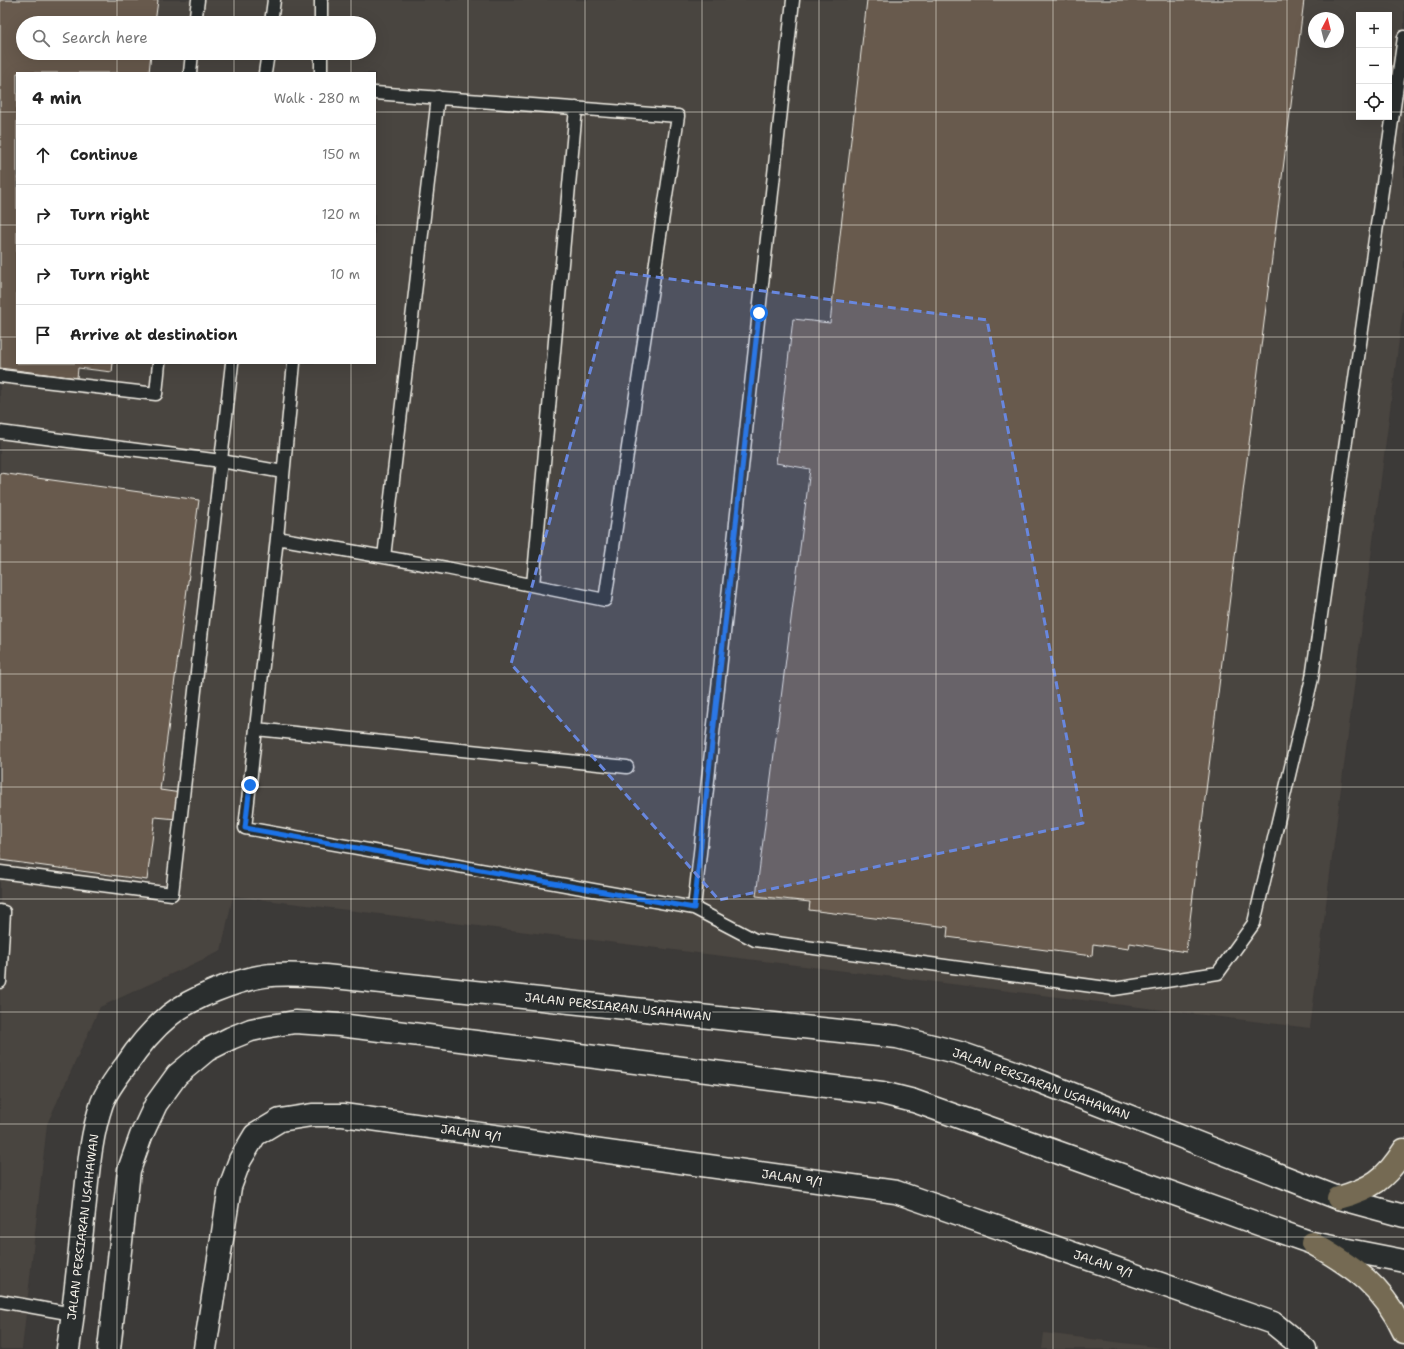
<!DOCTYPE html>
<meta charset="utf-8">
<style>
:root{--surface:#fff;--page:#f2f2f2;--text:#222;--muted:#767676;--line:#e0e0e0}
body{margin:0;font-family:"Shantell Sans",sans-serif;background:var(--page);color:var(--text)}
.controls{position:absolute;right:12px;top:12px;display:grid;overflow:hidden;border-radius:0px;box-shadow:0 4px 16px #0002}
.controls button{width:36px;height:36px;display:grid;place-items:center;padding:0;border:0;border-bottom:1px solid var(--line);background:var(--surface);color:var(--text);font:20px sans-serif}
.compass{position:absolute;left:1308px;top:12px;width:36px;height:36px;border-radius:50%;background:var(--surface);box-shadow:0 4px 16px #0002;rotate:7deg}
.stop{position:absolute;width:12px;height:12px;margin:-9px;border:3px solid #1a73e8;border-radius:50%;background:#fff}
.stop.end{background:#1a73e8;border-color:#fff;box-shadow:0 1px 4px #0008}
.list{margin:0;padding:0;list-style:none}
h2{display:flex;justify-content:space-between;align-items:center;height:52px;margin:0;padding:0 16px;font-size:17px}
h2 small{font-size:13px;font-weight:400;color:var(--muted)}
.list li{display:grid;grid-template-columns:26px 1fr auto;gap:12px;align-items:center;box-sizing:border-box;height:60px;padding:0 16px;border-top:1px solid var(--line)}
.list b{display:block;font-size:15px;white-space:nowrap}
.list em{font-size:13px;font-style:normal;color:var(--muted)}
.icon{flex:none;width:22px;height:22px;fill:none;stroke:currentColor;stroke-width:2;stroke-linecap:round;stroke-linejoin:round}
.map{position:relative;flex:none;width:1404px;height:1349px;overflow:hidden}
.search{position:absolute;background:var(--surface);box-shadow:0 4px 16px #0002;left:16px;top:16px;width:360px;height:44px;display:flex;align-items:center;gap:10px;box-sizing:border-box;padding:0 14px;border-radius:22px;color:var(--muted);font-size:15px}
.panel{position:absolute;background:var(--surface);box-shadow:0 4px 16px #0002;left:16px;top:72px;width:360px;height:292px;border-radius:0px}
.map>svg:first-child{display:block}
.built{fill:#49443f;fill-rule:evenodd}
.building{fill:#675a4e;stroke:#f4f1e8}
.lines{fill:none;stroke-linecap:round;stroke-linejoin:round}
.lane-casing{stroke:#f4f1e8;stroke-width:15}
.street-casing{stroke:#f4f1e8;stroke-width:25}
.secondary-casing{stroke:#f4f1e8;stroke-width:25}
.primary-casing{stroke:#f4f1e8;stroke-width:25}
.lane{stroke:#2a2d2e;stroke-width:12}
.street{stroke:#2a2d2e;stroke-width:22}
.secondary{stroke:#2a2d2e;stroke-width:22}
.primary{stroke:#746b52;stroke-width:22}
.route{stroke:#1a73e8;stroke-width:5}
.marked{fill:#6887de;fill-opacity:0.2;stroke:#6887de;stroke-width:3;stroke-dasharray:8 5;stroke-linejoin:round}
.grid{fill:none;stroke:#f4f1e8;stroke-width:1;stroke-opacity:0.55}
.labels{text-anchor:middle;stroke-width:3.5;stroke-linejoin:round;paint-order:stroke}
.street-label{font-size:12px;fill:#f4f1e8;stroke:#2a2d2e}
</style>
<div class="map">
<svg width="1404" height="1349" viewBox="0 0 1404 1349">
<rect width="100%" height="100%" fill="#3c3a38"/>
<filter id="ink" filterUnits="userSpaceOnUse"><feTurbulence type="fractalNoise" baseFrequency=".025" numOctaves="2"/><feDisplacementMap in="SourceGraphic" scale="8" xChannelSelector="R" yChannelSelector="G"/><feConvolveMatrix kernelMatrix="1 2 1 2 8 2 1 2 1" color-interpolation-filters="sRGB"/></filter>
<g filter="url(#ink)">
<path class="built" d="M0,0h1404v301l-94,727 -1077,-132 -12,55 -121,56 -53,117 -25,225h-22zM1359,15h30v102h-30zM1314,18h24v24h-24zM23,23h346v30h-346zM17,73h358v290h-358z
M1044,1333l127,16h-129z"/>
<path class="building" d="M0,0h158l-3,23h-132v30h128l-2,20h-132v290h96l-1,9 -34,-4 -1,10 -77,-10z
M867,0h437l-118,952 -56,-9 -1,6 -36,-5 -1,12 -145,-19 1,-10 -139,-17 1,-8 -54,-6 54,-427 -34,-6 17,-144 37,4z
M0,473l199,27 -39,290 21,3 -4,26 -22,-2 -8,63 -147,-20z"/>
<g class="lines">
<g class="lane-casing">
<path id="lane" d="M321,0v23
M195,23l3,-23
M271,23l3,-23
M321,53v20
M190,73l2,-20
M265,73l3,-20
M294,363l-17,175 -32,290 449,80 61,32 359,49 104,-16 36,-50 58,-245 92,-641
M0,376l156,18 3,-31
M0,432l221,29 62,11
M277,538l169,30 159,32 73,-484 -303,-23
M384,557l54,-460
M533,585l43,-477
M256,729l371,38
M0,872l172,22 60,-531
M694,908l99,-908
M0,911l4,1 -4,70
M0,1301l73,13"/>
</g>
<g class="street-casing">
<path id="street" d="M205,1349l25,-162 10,-27 15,-25 25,-15 32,-5h31l553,77 377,131 32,26"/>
</g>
<g class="secondary-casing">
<path id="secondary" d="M68,1349c7,-46 11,-92 16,-138 4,-37 6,-73 18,-108 5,-13 15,-26 24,-38 12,-18 27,-36 44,-50 21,-17 67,-35 94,-39 20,-3 41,-1 61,0l572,61 63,16 66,23 312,122 66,18
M109,1349l20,-179 12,-34 15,-32 21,-29 30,-25 24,-12 20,-8 19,-4 25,-4 45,3 542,68 32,8 398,142 92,18"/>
</g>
<g class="primary-casing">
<path id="primary" d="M1338,1198c33,-9 48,-19 66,-48
M1312,1243c42,24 71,43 92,89"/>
</g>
<use href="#lane" class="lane"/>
<use href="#street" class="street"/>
<use href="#secondary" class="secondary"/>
<use href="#primary" class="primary"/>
</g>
</g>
<g class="lines" filter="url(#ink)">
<path class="route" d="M250,785l-5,43 449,80 65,-595"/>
</g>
<path class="marked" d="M617,272l370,48 96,503 -364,77 -208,-236z"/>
<path class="grid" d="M117,0v23M234,0v23M351,0v23M468,0v1349M585,0v1349M702,0v1349M819,0v1349M936,0v1349M1053,0v1349M1170,0v1349M1287,0v1349M117,53v20M234,53v20M351,53v20M0,112h17M375,112h984M1389,112h15M0,225h17M375,225h1029M0,337h17M375,337h1029M117,363v986M234,363v986M351,363v986M0,450h1404M0,562h1404M0,674h1404M0,787h1404M0,899h1404M0,1012h1404M0,1124h1404M0,1237h1404"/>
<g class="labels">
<g class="street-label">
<text transform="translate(618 1007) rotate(6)" y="4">JALAN PERSIARAN USAHAWAN</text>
<text transform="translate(1041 1084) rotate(20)" y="4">JALAN PERSIARAN USAHAWAN</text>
<text transform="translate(471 1133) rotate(8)" y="4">JALAN 9/1</text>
<text transform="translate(792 1178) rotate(8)" y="4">JALAN 9/1</text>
<text transform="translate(83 1227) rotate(-83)" y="4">JALAN PERSIARAN USAHAWAN</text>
<text transform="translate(1103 1264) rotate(19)" y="4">JALAN 9/1</text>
</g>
</g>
</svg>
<div class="controls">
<button>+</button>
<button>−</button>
<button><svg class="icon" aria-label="locate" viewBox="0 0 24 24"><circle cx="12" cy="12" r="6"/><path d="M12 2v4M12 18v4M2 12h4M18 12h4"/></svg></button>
</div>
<svg class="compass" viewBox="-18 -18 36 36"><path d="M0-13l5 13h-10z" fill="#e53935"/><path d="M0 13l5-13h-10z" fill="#767676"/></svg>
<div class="stop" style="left:759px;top:313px"></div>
<div class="stop end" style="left:250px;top:785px"></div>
<div class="search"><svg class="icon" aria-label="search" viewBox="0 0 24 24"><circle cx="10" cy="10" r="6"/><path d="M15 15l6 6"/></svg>Search here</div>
<section class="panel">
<h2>4 min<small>Walk · 280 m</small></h2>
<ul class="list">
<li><svg class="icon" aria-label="ahead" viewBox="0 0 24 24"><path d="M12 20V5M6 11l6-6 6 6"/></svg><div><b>Continue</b></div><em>150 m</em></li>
<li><svg class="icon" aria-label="right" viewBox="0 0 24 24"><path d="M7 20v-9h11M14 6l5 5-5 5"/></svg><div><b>Turn right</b></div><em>120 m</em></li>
<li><svg class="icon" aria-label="right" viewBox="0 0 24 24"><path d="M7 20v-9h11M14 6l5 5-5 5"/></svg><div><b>Turn right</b></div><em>10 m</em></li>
<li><svg class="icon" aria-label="arrive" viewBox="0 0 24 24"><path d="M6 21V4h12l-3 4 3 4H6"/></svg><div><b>Arrive at destination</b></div></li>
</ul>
</section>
</div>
